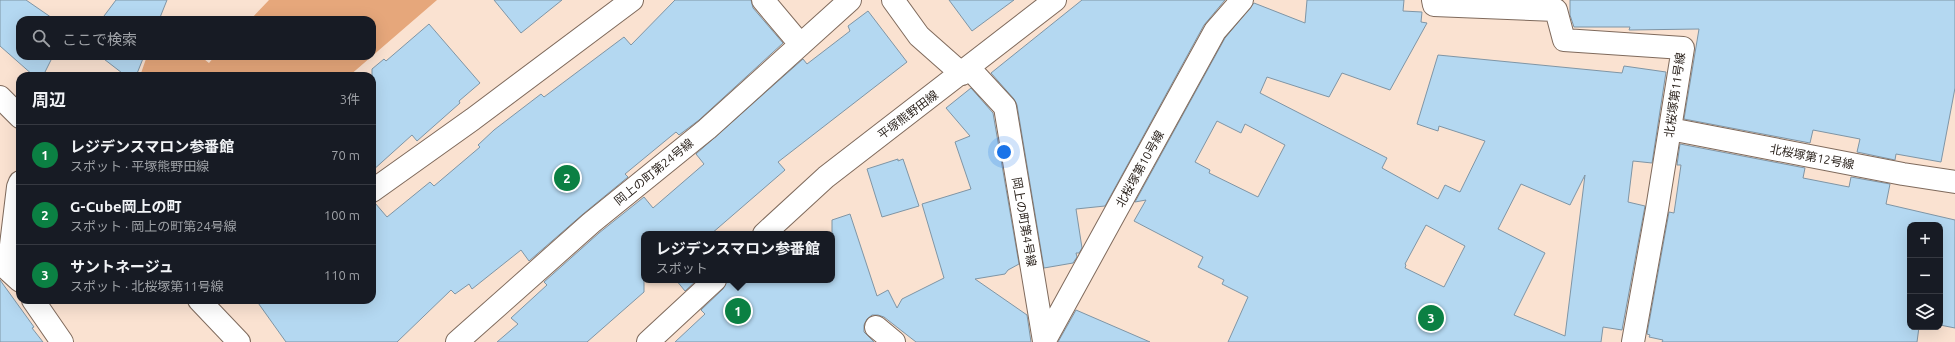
<!DOCTYPE html>
<html lang="ja">
<meta charset="utf-8">
<style>
:root{--surface:#171b24;--page:#20242c;--text:#f1f3f6;--muted:#9ea1a6;--line:#363941;--accent:#0b8043}
body{margin:0;font-family:Ubuntu,"Noto Sans JP",sans-serif;background:var(--page);color:var(--text)}
.controls{position:absolute;right:12px;bottom:12px;display:grid;overflow:hidden;border-radius:8px;box-shadow:0 4px 16px #0002}
.controls button{width:36px;height:36px;display:grid;place-items:center;padding:0;border:0;border-bottom:1px solid var(--line);background:var(--surface);color:var(--text);font:20px sans-serif}
.you{position:absolute;left:1004px;top:152px;width:14px;height:14px;margin:-10px;border:3px solid #fff;border-radius:50%;background:#1a73e8;box-shadow:0 0 0 6px #1a73e833}
.badge{display:grid;place-items:center;width:26px;height:26px;border-radius:50%;background:var(--accent);color:#fff;font-size:13px;font-weight:700}
.pin{position:absolute;translate:-50% -50%;border:2px solid #fff;box-shadow:0 1px 4px #0006}
.popup{position:absolute;left:641px;top:231px;width:194px;height:52px;box-sizing:border-box;display:grid;place-content:center;border-radius:8px;background:var(--surface);filter:drop-shadow(0 1px 3px #0005);font-size:13px;white-space:nowrap;color:var(--muted)}
.popup b{font-size:15px;color:var(--text)}
.popup::after{content:'';position:absolute;left:50%;top:100%;margin-left:-8px;border:8px solid transparent;border-top-color:var(--surface)}
.list{margin:0;padding:0;list-style:none}
h2{display:flex;justify-content:space-between;align-items:center;height:52px;margin:0;padding:0 16px;font-size:17px}
h2 small{font-size:13px;font-weight:400;color:var(--muted)}
.list li{display:grid;grid-template-columns:26px 1fr auto;gap:12px;align-items:center;box-sizing:border-box;height:60px;padding:0 16px;border-top:1px solid var(--line)}
.list b{display:block;font-size:15px;white-space:nowrap}
.list p{margin:0;font-size:13px;white-space:nowrap;color:var(--muted)}
.list em{font-size:13px;font-style:normal;color:var(--muted)}
.icon{flex:none;width:22px;height:22px;fill:none;stroke:currentColor;stroke-width:2;stroke-linecap:round;stroke-linejoin:round}
.map{position:relative;flex:none;width:1955px;height:342px;overflow:hidden}
.search{position:absolute;background:var(--surface);box-shadow:0 4px 16px #0002;left:16px;top:16px;width:360px;height:44px;display:flex;align-items:center;gap:10px;box-sizing:border-box;padding:0 14px;border-radius:12px;color:var(--muted);font-size:15px}
.panel{position:absolute;background:var(--surface);box-shadow:0 4px 16px #0002;left:16px;top:72px;width:360px;height:232px;border-radius:12px}
.map>svg:first-child{display:block}
.green{fill:#e6a77b}
.building{fill:#b4d8f1;stroke:#7f95a5;fill-rule:evenodd}
.lines{fill:none;stroke-linecap:round;stroke-linejoin:round}
.street-casing{stroke:#7f6a5c;stroke-width:24}
.secondary-casing{stroke:#7f6a5c;stroke-width:24}
.highway-casing{stroke:#7f6a5c;stroke-width:24}
.street{stroke:#fff;stroke-width:22}
.secondary{stroke:#fff;stroke-width:22}
.highway{stroke:#fff;stroke-width:22}
.labels{text-anchor:middle;stroke-width:3.5;stroke-linejoin:round;paint-order:stroke}
.street-label{font-size:12px;fill:#2d251f;stroke:#fff}
</style>
<div class="map">
<svg width="1955" height="342" viewBox="0 0 1955 342">
<rect width="100%" height="100%" fill="#fae2d1"/>
<path class="green" d="M269,0h168l-88,76h-209l7,-20h53l9,7 6,-7h157v-36h-122z"/>
<path class="building" d="M0,0h26l29,20h-35v36h33l-10,20h-9l-34,-30z
M116,0h51l-8,20h-58z
M494,0h68l-41,33z
M675,0h76l2,8 30,35 -84,77 -20,15 -3,-3 -51,42 3,3 -45,37 -54,47 -8,-11 -49,39 -3,-5 -14,10 -4,-4 -54,52h-111l-30,-42h116v-97h3l12,14 43,-35 4,4 46,-39 -2,-2 16,-15 47,-36 3,3 80,-60 7,8z
M949,0h65l-42,31z
M1082,0h143l-21,25 -99,181 -29,3 6,39 -3,5h-3l1,4 -4,6 -29,5 -27,-163 -3,-6 -23,-26z
M1307,0h97l-1,11 19,1 -1,10 6,1 -37,67 -48,-17 -13,24 -62,-20 -7,16 127,65 -5,10 56,31 7,-14 15,7 25,-51 -46,-15 -1,5 -21,-7 21,-69 184,18 2,-7 42,6 -14,91 -19,-2 -5,41 17,4 -23,124 -19,-3 -2,15h-373l20,-45 -26,-13 2,-4 -26,-13 5,-10 -69,-36 12,-21 -11,2 90,-164 29,-35 51,20zM1217,121l24,12 4,-9 40,21 -27,52 -49,-24 1,-3 -15,-8zM1585,175l-20,161 -51,-21 31,-62 -47,-24 23,-45 49,21zM1426,225l39,21 -21,41 -39,-19 1,-3 -1,-1z
M1570,0h385v88l-14,74 -45,-8 -1,6 -38,-8 3,-13 -47,-9 -3,13 -126,-24 15,-90 -70,1 1,-3h-56l-4,-12z
M868,11l39,51 -129,100 7,8 -74,64h-67v58l-57,50h-90l21,-18 -7,-6 36,-33 -3,-3 55,-49 45,-36 9,11 51,-44 -8,-10 107,-95 4,5 43,-33 -2,-5z
M429,24l51,59 -21,18 1,2 -43,38 -5,-6 -40,36v-102l12,-10 2,2z
M100,56h44l-8,20h-10z
M971,88l22,25 26,151 -11,6 -3,4 -30,5 52,36 4,27h-115l-32,-25 -6,-2h-6l-5,4 -3,6v7l10,10h-199l30,-28 -4,-4 22,-21 4,-9h105v-60l18,-6 27,82 11,-6 9,18 5,-9 42,-21 -22,-74 49,-15 -16,-47 15,-6 -24,-28z
M1680,144l125,24 -2,10 46,9 2,-10 39,7 -4,20 69,16v108l-15,-3v-100h-30v102h9l-2,15h-255l1,-2 -14,-3 1,-2 -3,-1 22,-122 5,1 7,-48h-4z
M898,159v2l5,-2 16,47 -37,11 -15,-48z
M0,280l34,47 -2,1 11,14h-43z
M676,280h21l-12,11z
M1076,310l74,32h-92z"/>
<g class="lines">
<g class="street-casing">
<path id="street" d="M763,0l37,44
M893,0l26,36 43,38
M1433,0l1,5 122,5 8,30 119,8 -26,161 -24,133
M969,68l36,39 39,234
M1670,129l233,45 52,8
M20,182l-2,5 -10,83 12,11
M372,191l101,-72 159,-119
M33,300l29,42
M876,327l18,15
M457,342l134,-119 116,-94 143,-129
M1044,342l171,-311 27,-31"/>
</g>
<g class="secondary-casing">
<path id="secondary" d="M764,234l62,-57 229,-177
M648,342l67,-62"/>
</g>
<g class="highway-casing">
<path id="highway" d="M0,97l20,20
M199,300l40,42"/>
</g>
<use href="#street" class="street"/>
<use href="#secondary" class="secondary"/>
<use href="#highway" class="highway"/>
</g>
<g class="labels">
<g class="street-label">
<text transform="translate(1675 95) rotate(-82)" y="4">北桜塚第11号線</text>
<text transform="translate(908 115) rotate(-37)" y="4">平塚熊野田線</text>
<text transform="translate(1812 157) rotate(11)" y="4">北桜塚第12号線</text>
<text transform="translate(1140 169) rotate(-61)" y="4">北桜塚第10号線</text>
<text transform="translate(654 172) rotate(-39)" y="4">岡上の町第24号線</text>
<text transform="translate(1024 222) rotate(80)" y="4">岡上の町第4号線</text>
</g>
</g>
</svg>
<div class="controls">
<button>+</button>
<button>−</button>
<button><svg class="icon" aria-label="layers" viewBox="0 0 24 24"><path d="M12 4l9 5-9 5-9-5zM3 14l9 5 9-5"/></svg></button>
</div>
<div class="you"></div>
<div class="pin badge" style="left:738px;top:311px">1</div>
<div class="popup"><b>レジデンスマロン参番館</b>スポット</div>
<div class="pin badge" style="left:567px;top:178px">2</div>
<div class="pin badge" style="left:1431px;top:318px">3</div>
<div class="search"><svg class="icon" aria-label="search" viewBox="0 0 24 24"><circle cx="10" cy="10" r="6"/><path d="M15 15l6 6"/></svg>ここで検索</div>
<section class="panel">
<h2>周辺<small>3件</small></h2>
<ul class="list">
<li><span class="badge">1</span><div><b>レジデンスマロン参番館</b><p>スポット · 平塚熊野田線</p></div><em>70 m</em></li>
<li><span class="badge">2</span><div><b>G-Cube岡上の町</b><p>スポット · 岡上の町第24号線</p></div><em>100 m</em></li>
<li><span class="badge">3</span><div><b>サントネージュ</b><p>スポット · 北桜塚第11号線</p></div><em>110 m</em></li>
</ul>
</section>
</div>
